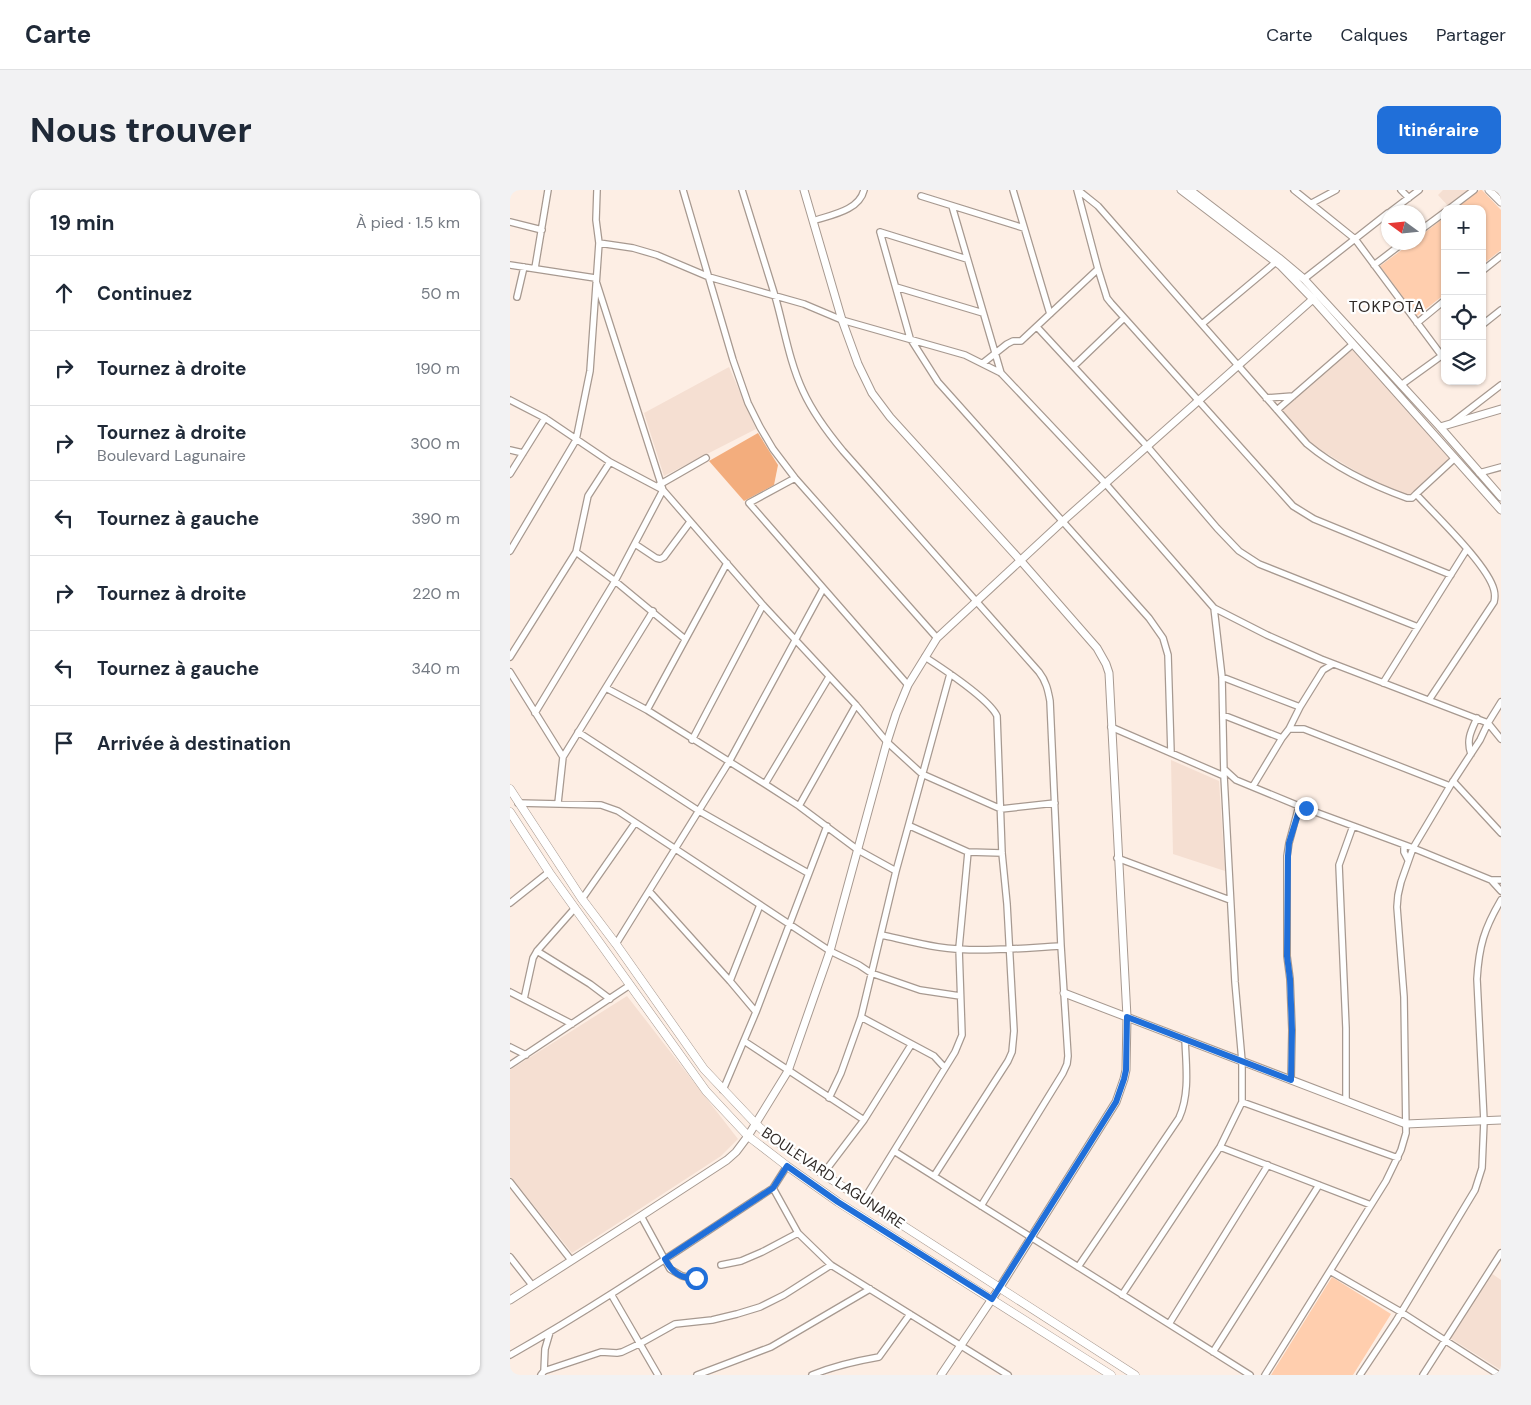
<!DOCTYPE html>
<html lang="fr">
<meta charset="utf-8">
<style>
:root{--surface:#fff;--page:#f2f2f3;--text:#1f2937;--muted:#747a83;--line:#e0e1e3;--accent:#206fd9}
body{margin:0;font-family:"DM Sans",sans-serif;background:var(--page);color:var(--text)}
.controls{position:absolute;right:15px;top:15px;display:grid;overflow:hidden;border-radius:10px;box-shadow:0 1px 4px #0004}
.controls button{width:45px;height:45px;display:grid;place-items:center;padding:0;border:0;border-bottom:1px solid var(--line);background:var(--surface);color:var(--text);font:25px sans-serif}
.compass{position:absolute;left:871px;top:15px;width:45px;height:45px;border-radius:50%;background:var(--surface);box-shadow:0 1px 4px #0004;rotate:285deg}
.stop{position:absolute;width:15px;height:15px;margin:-11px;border:4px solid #206fd9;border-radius:50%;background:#fff}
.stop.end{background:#206fd9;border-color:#fff;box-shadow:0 1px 5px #0008}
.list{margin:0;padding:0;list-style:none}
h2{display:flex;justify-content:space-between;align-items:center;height:65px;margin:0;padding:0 20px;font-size:21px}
h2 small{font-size:16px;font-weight:400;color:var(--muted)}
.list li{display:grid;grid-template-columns:32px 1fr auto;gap:15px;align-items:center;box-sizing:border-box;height:75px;padding:0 20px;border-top:1px solid var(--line)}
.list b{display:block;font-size:19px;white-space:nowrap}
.list p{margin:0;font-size:16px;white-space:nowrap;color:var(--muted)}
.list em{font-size:16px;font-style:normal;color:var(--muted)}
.icon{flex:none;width:28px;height:28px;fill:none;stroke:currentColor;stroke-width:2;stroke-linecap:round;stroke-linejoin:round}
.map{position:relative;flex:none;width:991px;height:1185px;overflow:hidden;border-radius:10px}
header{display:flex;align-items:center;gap:30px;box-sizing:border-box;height:70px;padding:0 25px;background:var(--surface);border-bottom:1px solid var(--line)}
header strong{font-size:24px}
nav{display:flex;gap:28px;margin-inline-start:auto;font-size:18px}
.intro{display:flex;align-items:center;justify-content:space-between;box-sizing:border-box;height:120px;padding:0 30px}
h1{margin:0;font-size:35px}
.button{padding:12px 22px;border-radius:10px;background:var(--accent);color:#fff;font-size:18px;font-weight:700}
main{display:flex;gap:30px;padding:0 30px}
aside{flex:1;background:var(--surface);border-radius:10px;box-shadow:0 1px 4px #0004}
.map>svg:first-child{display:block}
.built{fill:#f5dfd2}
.green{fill:#ffceae}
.forest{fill:#f3ad7d}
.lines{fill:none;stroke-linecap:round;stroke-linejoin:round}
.minor-casing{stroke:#a79990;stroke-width:8}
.tertiary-casing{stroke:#a79990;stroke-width:9}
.secondary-casing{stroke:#a79990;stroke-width:9}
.minor{stroke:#fff;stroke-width:5.5}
.tertiary{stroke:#fff;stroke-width:7}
.secondary{stroke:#fff;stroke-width:8}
.route{stroke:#206fd9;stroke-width:6}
.labels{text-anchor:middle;stroke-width:4.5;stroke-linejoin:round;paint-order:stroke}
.street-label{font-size:15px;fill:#302a27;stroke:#fff}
.neighbourhood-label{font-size:16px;letter-spacing:1px;fill:#302a27;stroke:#fff}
</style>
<header>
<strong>Carte</strong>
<nav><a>Carte</a><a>Calques</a><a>Partager</a></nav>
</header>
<div class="intro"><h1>Nous trouver</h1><a class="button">Itinéraire</a></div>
<main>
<aside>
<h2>19 min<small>À pied · 1.5 km</small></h2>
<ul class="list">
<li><svg class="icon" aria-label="ahead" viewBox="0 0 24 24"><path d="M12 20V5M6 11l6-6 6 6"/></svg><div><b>Continuez</b></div><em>50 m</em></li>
<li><svg class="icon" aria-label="right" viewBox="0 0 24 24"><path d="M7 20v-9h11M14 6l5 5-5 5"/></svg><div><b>Tournez à droite</b></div><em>190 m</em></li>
<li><svg class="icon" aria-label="right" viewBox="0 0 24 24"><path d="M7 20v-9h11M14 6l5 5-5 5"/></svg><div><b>Tournez à droite</b><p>Boulevard Lagunaire</p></div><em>300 m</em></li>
<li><svg class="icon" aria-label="left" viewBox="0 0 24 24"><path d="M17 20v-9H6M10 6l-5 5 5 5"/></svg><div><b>Tournez à gauche</b></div><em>390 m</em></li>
<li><svg class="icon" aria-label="right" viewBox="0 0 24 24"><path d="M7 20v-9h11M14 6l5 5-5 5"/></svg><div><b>Tournez à droite</b></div><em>220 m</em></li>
<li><svg class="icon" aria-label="left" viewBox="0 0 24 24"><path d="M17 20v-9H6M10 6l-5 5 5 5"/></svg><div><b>Tournez à gauche</b></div><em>340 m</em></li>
<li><svg class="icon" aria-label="arrive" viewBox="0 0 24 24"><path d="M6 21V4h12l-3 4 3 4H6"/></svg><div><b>Arrivée à destination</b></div></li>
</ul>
</aside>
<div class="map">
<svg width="991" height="1185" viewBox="0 0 991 1185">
<rect width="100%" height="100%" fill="#fdeee4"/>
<path class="built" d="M933,0h25l-19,17 -11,-12z
M845,157l97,113 -44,36 -39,-17 -63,-38 -26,-32z
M219,177l27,62 -92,47 -20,-63z
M661,570l48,21 6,90 -52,-17z
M117,806l111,143 -17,17 -149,97 -62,-77v-106z
M981,1083l10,7v90l-51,-32z"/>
<path class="green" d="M970,0h2l19,20v40l-19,15v-56h-27z
M935,27v77l-28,22 -37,-50 31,-23 7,-1 1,-5z
M822,1087l59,37 -38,61h-82z"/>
<path class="forest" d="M248,243l20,32 -4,20 -30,16 -35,-40z"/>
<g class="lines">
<g class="minor-casing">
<path id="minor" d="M173,0l50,170 15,43 12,24 13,22 22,29 142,160
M232,0c11,35 22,71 33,106 9,31 14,65 28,95 10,22 25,42 40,60l196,221c7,9 9,18 11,29l11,245 7,110 -1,8 -4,9 -82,133
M503,0l37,124
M567,0l21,79 9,29 4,5 182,203 21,13 137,56
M568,0l20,16 209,238c30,25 64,41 100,54h5l4,-4c19,21 72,71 78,96 1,4 1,8 0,12l-65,98
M784,0l61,49 87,117
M891,0l8,8
M411,6l103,32
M802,13l24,-13
M442,16l49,167
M939,19l25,-19
M880,22l29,-22
M303,31c17,-6 46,-10 51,-31
M0,32l32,8
M370,42l30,106 28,44 211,236 14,20 5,17 3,98
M370,42l87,27
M908,42l27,-20
M89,53l34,5 24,7 52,22 95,27 38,16 123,35 36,18 104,110 109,125 8,69 2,99 11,206 7,79v41l-22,45 -98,148
M0,75l85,13 68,212 -48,91 -80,132
M864,75l30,-23
M25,78l13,-78
M972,81l19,-15
M794,89l84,-66
M386,97l87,26
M7,107l7,-30
M907,133l28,-23
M692,134l74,-62
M972,135l19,-15
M527,137l110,119 70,82 22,23 20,13 159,63
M473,173l24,-19 6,-3h8l77,-72
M564,176l49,-47
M891,195l43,-31
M756,208l27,-2
M0,210l35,18 65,44 53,28 100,115 93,100 31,37 35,32 79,35 54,-6
M767,220l76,-66
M943,232l48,-37
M0,260l13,3
M969,283l22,-6
M0,284l35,-56
M285,288l-46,25 159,182
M149,295l47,-27
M906,304l39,-36
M125,354l21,14 4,1 4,-2 26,-35
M0,361l66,-111 14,-69 9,-128 -3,-23 1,-30
M66,362l39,29 70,58
M704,418l53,27 54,24 167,64 13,16
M0,467l66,-105 12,-56 22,-34
M415,467c17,11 65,43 72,59l5,137 5,51 7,127 -2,21 -4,9 -74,115
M0,482l53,85
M712,487l78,30
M873,493l84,-134
M96,498l41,22 118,74 34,22 59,44 38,21
M137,520l80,-147
M713,525l59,23
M601,537l113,49
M779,539h15l146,57
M68,542l121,79 109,62
M182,550l71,-135
M961,564c-5,-14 0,-23 6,-36
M714,579l12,11 63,26 114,42 78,32 10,11
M943,591l48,52
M255,594l64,-107
M743,596l29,-48 7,-9 11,-22 23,-37 10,-6
M8,613l83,2 17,6 212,140 29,14 12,8 49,17 40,6
M48,613l5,-46 90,-146
M289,616l57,-101
M400,636l58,26 34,1
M894,655v7l4,8
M607,668l113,42
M981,690h10
M139,701l81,90 26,31
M72,709l53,-76
M0,713l39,-31
M372,745c18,4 37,9 56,12 39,6 84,1 123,-1
M106,754l113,-182 94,-173
M27,761l53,33 20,15
M220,791l30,-76
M0,802l62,32
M14,809l9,-41 4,-7 38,-43
M351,827l73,39 11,12
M234,851l120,79
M0,857l16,8
M0,875l120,-80
M781,890l1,-50 -2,-51 -3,-23v-100l2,-13 10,-37
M213,900l33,-78 71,-186
M319,908l12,-25 20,-56 35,-146 54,-197
M836,911v-73l-7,-163 14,-39
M732,912l156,56
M710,957l151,58
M384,961l356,224
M313,984l41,-54 47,-75
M0,992l61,78
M263,998l25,45 33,32 177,110
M353,1011l92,-149 7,-17 -3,-87 9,-96
M131,1026l29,53 12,7 14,3
M0,1067l22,28
M211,1075l20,-4 21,-9 36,-19
M568,1077l101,-149c11,-24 7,-53 6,-79
M820,1081l71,41 98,63
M101,1104l47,81
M659,1134l99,-159
M703,1162l106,-167
M0,1165c90,-51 176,-110 263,-167l14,-22
M34,1181l57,-19 16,1 5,-1 19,-9 34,-19 37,-4 25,-6 23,-7 24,-12 47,-30
M31,1185l3,-4 1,-22 5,-17
M187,1185l74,-28 99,-58
M302,1185c22,-9 44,-14 67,-18l31,-43
M755,1185l121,-194 15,-31 5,-17 -2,-136 -7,-90 1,-12 3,-13 12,-34 37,-62 30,-46 8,-17 13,-21
M850,1185l36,-54 79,-131 7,-22 2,-47 -7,-142c2,-33 7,-50 24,-79
M913,1185l78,-122"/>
</g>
<g class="tertiary-casing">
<path id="tertiary" d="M294,0l38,130 16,44 14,29 18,24 131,144 76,87 9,16 3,9 18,344 -1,53 -2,9 -8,23 -116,185 -59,88
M671,0l100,76 32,33 188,211
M680,0l89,68 25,21 136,148 61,70
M979,0l12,12
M930,237l61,-18
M554,803l342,131 95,-4
M0,1110l131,-84 86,-56 9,-8 12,-16 40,-65 42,-120 57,-209 9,-28 12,-29 29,-47 126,-117 250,-222"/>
</g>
<g class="secondary-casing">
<path id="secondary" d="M0,599l72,110 34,45 88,125 52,55 13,12 54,38 312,201
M0,622l39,60 157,219 42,45 39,30 51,36 273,173"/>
</g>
<use href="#minor" class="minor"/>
<use href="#tertiary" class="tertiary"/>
<use href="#secondary" class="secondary"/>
</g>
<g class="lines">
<path class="route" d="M186,1088c-16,1 -24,-6 -31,-19l108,-71 14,-22 51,36 154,97 124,-197 8,-23 2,-9 1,-53 164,63 1,-50 -2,-51 -3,-23 1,-100 1,-13 9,-29 8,-6"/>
</g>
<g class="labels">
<g class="street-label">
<text transform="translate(323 988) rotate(34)" y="5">BOULEVARD LAGUNAIRE</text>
</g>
<g class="neighbourhood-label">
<text x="877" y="122">TOKPOTA</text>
</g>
</g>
</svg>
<div class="controls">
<button>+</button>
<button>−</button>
<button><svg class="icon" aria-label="locate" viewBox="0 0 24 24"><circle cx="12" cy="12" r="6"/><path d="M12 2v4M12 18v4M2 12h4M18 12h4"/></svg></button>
<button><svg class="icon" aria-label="layers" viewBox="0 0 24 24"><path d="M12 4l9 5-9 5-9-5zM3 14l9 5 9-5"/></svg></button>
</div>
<svg class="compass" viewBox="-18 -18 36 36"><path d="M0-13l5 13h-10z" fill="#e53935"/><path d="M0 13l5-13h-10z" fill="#747a83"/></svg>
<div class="stop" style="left:186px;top:1088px"></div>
<div class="stop end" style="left:796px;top:618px"></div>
</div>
</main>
